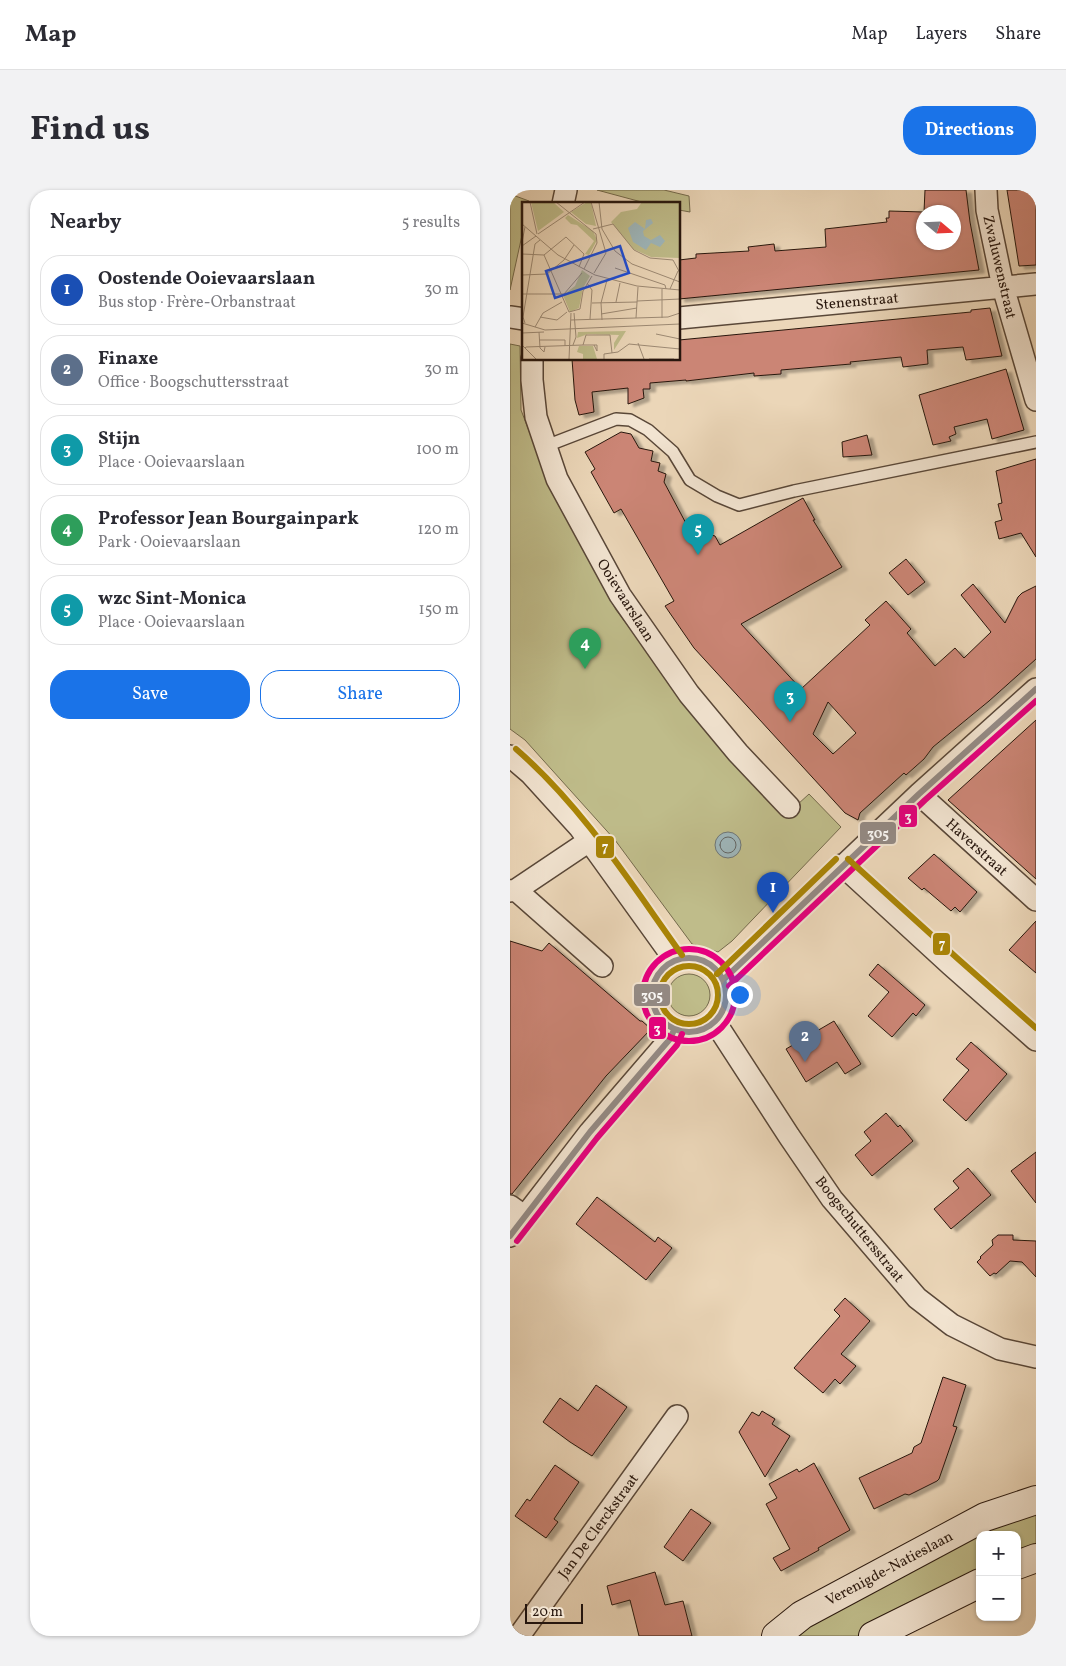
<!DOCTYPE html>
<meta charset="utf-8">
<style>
:root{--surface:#fff;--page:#f2f2f3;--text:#2b2b33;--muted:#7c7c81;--line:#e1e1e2;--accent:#1a73e8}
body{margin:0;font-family:Vollkorn,serif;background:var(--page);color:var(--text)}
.controls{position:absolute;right:15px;bottom:15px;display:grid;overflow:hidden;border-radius:10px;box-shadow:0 1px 4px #0004}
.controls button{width:45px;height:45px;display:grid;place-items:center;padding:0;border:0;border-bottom:1px solid var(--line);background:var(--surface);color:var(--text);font:25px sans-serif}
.compass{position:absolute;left:406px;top:15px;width:45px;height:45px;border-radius:50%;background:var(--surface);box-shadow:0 1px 4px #0004;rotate:109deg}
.scale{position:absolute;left:15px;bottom:12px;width:58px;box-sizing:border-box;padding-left:5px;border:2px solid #28170e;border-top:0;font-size:14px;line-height:18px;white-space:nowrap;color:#28170e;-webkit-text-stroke:4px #f2e4d1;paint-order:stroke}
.you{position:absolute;left:229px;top:804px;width:18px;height:18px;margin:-12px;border:4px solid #fff;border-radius:50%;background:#1a73e8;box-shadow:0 0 0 8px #1a73e833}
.badge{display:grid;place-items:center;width:32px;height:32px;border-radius:50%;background:var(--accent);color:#fff;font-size:16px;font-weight:700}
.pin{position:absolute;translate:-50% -41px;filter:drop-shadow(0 1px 2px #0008)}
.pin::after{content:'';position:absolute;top:26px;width:18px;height:15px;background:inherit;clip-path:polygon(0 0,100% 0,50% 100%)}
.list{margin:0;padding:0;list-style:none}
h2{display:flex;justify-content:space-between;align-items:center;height:65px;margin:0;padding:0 20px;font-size:21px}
h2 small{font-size:16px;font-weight:400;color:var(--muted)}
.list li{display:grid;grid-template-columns:32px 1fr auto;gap:15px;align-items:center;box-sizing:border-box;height:70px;margin:0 10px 10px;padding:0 10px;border:1px solid var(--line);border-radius:20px}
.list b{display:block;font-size:19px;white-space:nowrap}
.list p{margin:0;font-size:16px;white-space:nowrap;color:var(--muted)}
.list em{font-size:16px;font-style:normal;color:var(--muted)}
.actions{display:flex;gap:10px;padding:15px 20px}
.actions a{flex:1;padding:11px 0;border:1px solid var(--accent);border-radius:20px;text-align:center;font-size:18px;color:var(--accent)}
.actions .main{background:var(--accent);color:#fff}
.map{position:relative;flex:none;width:526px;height:1446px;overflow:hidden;border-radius:20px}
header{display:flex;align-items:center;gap:30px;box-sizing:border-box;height:70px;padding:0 25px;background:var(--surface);border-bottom:1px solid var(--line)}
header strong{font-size:24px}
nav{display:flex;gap:28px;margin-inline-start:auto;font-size:18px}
.intro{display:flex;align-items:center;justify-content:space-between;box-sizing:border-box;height:120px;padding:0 30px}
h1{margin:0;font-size:35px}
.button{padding:12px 22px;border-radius:20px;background:var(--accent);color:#fff;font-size:18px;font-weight:700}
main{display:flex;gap:30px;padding:0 30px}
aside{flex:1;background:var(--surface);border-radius:20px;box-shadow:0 1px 4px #0004}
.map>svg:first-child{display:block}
.green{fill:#bfbc8a;stroke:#746a4c}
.water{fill:#9eb6ba;stroke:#6f7675}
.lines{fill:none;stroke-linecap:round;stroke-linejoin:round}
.shore{stroke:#636664;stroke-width:1}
.building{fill:#cb8574;stroke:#28170e;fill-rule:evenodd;filter:url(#shadow)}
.service-casing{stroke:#594738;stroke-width:14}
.minor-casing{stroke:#594738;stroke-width:24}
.secondary-casing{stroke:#28170e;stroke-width:30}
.service{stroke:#f2e4d1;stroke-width:11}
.minor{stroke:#f2e4d1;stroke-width:21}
.secondary{stroke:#f2e4d1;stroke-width:28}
.bus-1-casing{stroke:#f2e4d1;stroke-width:10}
.bus-2-casing{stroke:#f2e4d1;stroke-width:10}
.bus-3-casing{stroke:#f2e4d1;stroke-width:10}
.bus-1{stroke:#948b86;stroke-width:6}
.bus-2{stroke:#e6007e;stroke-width:6}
.bus-3{stroke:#a98406;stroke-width:6}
.labels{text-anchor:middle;stroke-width:4;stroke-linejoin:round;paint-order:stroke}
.street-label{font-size:15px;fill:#28170e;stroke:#f2e4d1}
.inset-road{fill:none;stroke:#9d8a74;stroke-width:1}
.view{fill:#1d4ed8;fill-opacity:0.15;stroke:#1d4ed8;stroke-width:2.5}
.inset-edge{fill:none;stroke:#28170e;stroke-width:2.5}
.line-badge{stroke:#f2e4d1;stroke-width:2}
.badge-label{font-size:14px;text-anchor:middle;font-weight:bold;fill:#fff}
</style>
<header>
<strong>Map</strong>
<nav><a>Map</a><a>Layers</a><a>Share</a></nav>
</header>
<div class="intro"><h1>Find us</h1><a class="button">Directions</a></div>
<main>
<aside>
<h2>Nearby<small>5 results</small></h2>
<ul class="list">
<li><span class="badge" style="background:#1a4fb4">1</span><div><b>Oostende Ooievaarslaan</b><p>Bus stop · Frère-Orbanstraat</p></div><em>30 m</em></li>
<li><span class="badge" style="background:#5c6f8a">2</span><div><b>Finaxe</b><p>Office · Boogschuttersstraat</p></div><em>30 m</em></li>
<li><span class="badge" style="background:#0f9aa8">3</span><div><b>Stijn</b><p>Place · Ooievaarslaan</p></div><em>100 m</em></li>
<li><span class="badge" style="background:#2e9e5b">4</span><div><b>Professor Jean Bourgainpark</b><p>Park · Ooievaarslaan</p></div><em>120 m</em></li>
<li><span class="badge" style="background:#0f9aa8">5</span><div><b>wzc Sint-Monica</b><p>Place · Ooievaarslaan</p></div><em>150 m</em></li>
</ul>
<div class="actions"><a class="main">Save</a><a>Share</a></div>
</aside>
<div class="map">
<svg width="526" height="1446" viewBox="0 0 526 1446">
<defs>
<filter id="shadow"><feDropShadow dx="5.5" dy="3" stdDeviation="1" flood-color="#0004"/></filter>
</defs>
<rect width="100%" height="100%" fill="#ebd6b8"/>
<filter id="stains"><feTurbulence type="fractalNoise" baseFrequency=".004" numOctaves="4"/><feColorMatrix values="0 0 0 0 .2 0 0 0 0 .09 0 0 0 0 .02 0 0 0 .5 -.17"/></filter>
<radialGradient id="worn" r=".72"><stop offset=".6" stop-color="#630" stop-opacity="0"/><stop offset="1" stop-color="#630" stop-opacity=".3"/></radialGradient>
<path class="green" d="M87,0h67l25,6 1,16 -11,-2v-6h-30z
M0,4l19,7 -1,3h-4v22l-14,64z
M0,154l10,2 1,64 27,70 68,130 115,152 54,54 24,-22 32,33 -109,114 -14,11 -26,-8 -77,-104 -90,-100 -15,-11z
M158 805a21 21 0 1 1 42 0a21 21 0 1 1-42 0Z
M526,1319v38l-19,7v-19h-37v36l-71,32 -51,33h-62l37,-26 159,-85z"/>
<path class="water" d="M205 655a13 13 0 1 1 26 0a13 13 0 1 1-26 0Z"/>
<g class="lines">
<path class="shore" d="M210 655a8 8 0 1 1 16 0a8 8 0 1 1-16 0Z"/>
</g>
<path class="building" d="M415,0h41l4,32 9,48 -300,29v-39l17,-2v-4l53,-3 -1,-4 26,-3 1,7 51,-4 -1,-18 62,-7 -1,-4h3v-7l35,1v30h30v-30h-30z
M497,0h29v75l-17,1z
M480,118l12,48 -36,4 -3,-13 -36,3 1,14 -25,3 -2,-10 -51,5 1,2 -70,6v4l-27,2v-3l-68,8v-1l-36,3v6h-7l1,9 -16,6v-16l-36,4 2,20 -15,3 -4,-15 -3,-41h107v-19l292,-28v-2z
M496,179l18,61 -32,9 -5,-20 -33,8 2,7 -7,3 2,4 -18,4 -14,-50z
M111,242l10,2 8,14 14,3 -2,10 9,2 -2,8 8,3 -2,8 25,47 26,7 5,9 83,-47 12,22h-2l29,47 -101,57 60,65 69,-64 -5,-5 21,-19 25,28 -4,4 28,33 20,-18 9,10 27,-26 -30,-37 12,-11 32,39 13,-26 4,-4 14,-7v73l-47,42 -56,46 -9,12 -18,16 -2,-2 -44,40 -2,7 -13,-7 -151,-165 -29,-42 9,-5 -53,-92 -7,4 -23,-41 4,-3 -10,-17zM318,512l28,31 -23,21 -20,-20z
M357,245l5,20 -29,2 -1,-15z
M526,269v98l-15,-24 -22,6 -4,-17 7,-2 -4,-16 4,-1 -6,-32z
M396,369l19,23 -17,13 -19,-22z
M526,530v159l-88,-79z
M424,664l43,38 -17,20 -5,-5 -4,4 -27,-23 -2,2 -14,-12z
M526,731v52l-27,-23z
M0,751l32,10 7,-8 91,78h2l9,8 -45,47 -94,118h-2z
M368,774l47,41 -9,11 -3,-3 -21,24 -24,-21 21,-24 -20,-17z
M324,831l27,43 -16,10 -8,-12 -31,20 -20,-33z
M461,852l36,32 -41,47 -23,-21 26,-30 -13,-11z
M376,923l12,14 2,-2 13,16 -41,35 -17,-21 16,-14 -7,-9z
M526,962v51l-25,-32z
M458,978l23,27 -40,34 -17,-20 25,-21 -6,-7z
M87,1007l58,45 3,-5 14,11 -26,32 -70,-56z
M488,1045h15v5l23,1v36l-14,-15 -12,-1 -14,13 -2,-1 -4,3 -13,-14 4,-4 -1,-1 13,-12 -1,-5z
M335,1108l25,23 -29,33 15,12 -16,18 -5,-5 -12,14 -29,-25 46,-52 -6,-6z
M433,1187l23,8 -13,41 4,1 -18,52 -2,2 -28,14 -4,-1 -31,15 -15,-31 53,-25 2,-6 7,-4z
M86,1195l31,22 -35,49 -22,-14 -27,-20 17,-24 18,13z
M252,1221l13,8 -3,5 18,12 -25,41 -26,-45 13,-20 7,4z
M304,1273l36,67 -32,18 1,2 -38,21 -8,-13 17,-9 -24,-45 11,-6 -8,-14 28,-15 2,3z
M45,1275l24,17 -25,37 4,3 -12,16 -31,-22 12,-17 3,2z
M181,1319l20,14 -28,38 -19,-14z
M145,1382l10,33 18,-4 9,35h-53l-9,-36 -18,5 -5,-19z"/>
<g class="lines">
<g class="service-casing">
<path id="service" d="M36,256l70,-27 14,1 18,10 25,22 17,28 27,16 22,9 55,-14 242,-49"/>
</g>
<g class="minor-casing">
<path id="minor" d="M476,0l1,20 16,77 33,113
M53,14l3,-14
M0,127l14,2
M169,128l357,-34
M22,169v21l4,37 21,62 63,116 69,99 49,59 51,54
M0,566l20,17 50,55 95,132
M409,604l117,106
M332,675l109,100 85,75
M6,700l86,76
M0,701l6,-1 73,-49
M142 805a37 37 0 1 1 74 0a37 37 0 1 1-74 0Z
M213,790l196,-186 117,-105
M205,832l74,114 43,63 85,99 35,27 48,24 36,8
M0,1016l14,10
M0,1046l80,-104 80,-93 4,-9
M9,1446l158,-220"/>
</g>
<g class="secondary-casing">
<path id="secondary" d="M507,1375l19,-7
M266,1446l26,-21 183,-98 51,-17
M363,1446l107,-53"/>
</g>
<use href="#service" class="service"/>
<use href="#minor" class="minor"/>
<use href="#secondary" class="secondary"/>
<g class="bus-1-casing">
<path id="bus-1" d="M142 805a37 37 0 1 1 74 0a37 37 0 1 1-74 0Z
M213,790l196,-186 117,-105
M0,1046l80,-104 80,-93 4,-9"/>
</g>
<g class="bus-2-casing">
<path id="bus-2" d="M133 805a46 46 0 1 1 92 0a46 46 0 1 1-92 0Z
M219,796l196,-186 111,-99
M7,1051l80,-103 80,-93 5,-11"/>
</g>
<g class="bus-3-casing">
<path id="bus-3" d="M6,559c67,58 115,135 166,206
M338,669l109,99 79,70
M150 805a29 29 0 1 1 58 0a29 29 0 1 1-58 0Z
M207,784l119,-115"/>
</g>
<use href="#bus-1" class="bus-1"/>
<use href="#bus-2" class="bus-2"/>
<use href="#bus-3" class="bus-3"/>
</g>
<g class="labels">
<g class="street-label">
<text transform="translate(490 77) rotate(77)" y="5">Zwaluwenstraat</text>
<text transform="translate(347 111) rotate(-5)" y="5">Stenenstraat</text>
<text transform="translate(116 410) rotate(58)" y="5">Ooievaarslaan</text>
<text transform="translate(467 657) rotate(42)" y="5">Haverstraat</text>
<text transform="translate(350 1039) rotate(51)" y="5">Boogschuttersstraat</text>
<text transform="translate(88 1336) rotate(-54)" y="5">Jan De Clerckstraat</text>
<text transform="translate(379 1378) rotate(-28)" y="5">Verenigde-Natieslaan</text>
</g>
</g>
<g transform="translate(12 12)">
<rect width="158" height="158" fill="#ebd6b8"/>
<path d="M9,0h22l11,10 -26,19zM65,0h4l5,24 -10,-2 -15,-12zM120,0h37v56l-28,-1 -18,-8 -22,-27 10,-10 16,-3zM46,13l25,16 4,9 -8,15 -4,-1 9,-13 -17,-16 -6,-1 -6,-6zM60,68l8,6 -7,12 -4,20 -9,4 -7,-17 12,-9zM104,129l-12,19v-7l5,-8 -31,-1 -11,4 1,-6zM57,144h14l4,13h-14v-5l-6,-2z" fill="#bfbc8a"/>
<path d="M129,17l2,4 -10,8 1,5 7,4 9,-5 5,6 -5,6 -9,-4 -5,7 -13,-8 -5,-14 7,-6 10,7 1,-9z" fill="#9eb6ba"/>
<path class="inset-road" d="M8,0l7,32M34,0l40,32M69,0l15,51 -12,20M77,0l3,27 13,22 17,13 48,18M0,22l36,31 37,20 42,11 43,4M71,27l20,-5 21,26 16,8 23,2 7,13M16,32l47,-32M0,40l3,-15M0,44l14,-10M0,52l22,1 22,-18 18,17 -5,13M22,53l25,57 11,-3 3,-18 9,-15M93,66l50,17 1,4M62,67l13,-26 -1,-9M0,73l25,-1 17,-14 10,-15M65,81l5,7 -2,29M148,87l8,-18M0,92h42l18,-21M115,99l43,-2M94,100l4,-19M70,101l45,-1M79,112l36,-6M18,115l17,3 10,-8M114,116l2,-31M140,116v-29M49,118l97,-3 12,-4M80,118l-1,-17 6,-23M0,121l23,7 135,-6M3,121l-2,-6 12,-73 5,-4M13,125l8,-14 19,-11M17,130l1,16 4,4 1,-5M0,131l22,-1M134,132l24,5M17,138h26v6M116,141l6,16M0,143l14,14M51,143l3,-8 -2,-24M61,143l3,-10h24l2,18M3,146l1,-1 57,-2h14v6l-3,-6M96,150l11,-8 51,5M47,157l2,-46M82,157v-5l14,-2M127,157h25"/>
<path class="view" d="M98,44l9,27 -74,25 -9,-27z"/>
<rect width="158" height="158" class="inset-edge"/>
</g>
<g class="line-badge">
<rect x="388" y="614" width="20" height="24" rx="5" fill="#e6007e"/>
<rect x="349" y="631" width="38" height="24" rx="5" fill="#948b86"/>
<rect x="85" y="645" width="20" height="24" rx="5" fill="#a98406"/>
<rect x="422" y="742" width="19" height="24" rx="5" fill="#a98406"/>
<rect x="123" y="793" width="38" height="24" rx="5" fill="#948b86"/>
<rect x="138" y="826" width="19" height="24" rx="5" fill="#e6007e"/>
</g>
<g class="badge-label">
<text x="398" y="631">3</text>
<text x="368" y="648">305</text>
<text x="95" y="662">7</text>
<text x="432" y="759">7</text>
<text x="142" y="810">305</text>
<text x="147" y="843">3</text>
</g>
<rect width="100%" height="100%" filter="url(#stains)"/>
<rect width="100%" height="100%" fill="url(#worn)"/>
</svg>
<div class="controls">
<button>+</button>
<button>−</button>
</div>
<svg class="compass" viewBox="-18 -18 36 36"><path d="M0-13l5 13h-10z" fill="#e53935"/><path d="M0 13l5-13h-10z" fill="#7c7c81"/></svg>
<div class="scale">20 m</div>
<div class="you"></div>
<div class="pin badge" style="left:263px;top:723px;background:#1a4fb4">1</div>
<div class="pin badge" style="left:295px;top:872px;background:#5c6f8a">2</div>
<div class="pin badge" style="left:280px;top:532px;background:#0f9aa8">3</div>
<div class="pin badge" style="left:75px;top:479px;background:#2e9e5b">4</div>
<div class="pin badge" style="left:188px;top:365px;background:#0f9aa8">5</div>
</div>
</main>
